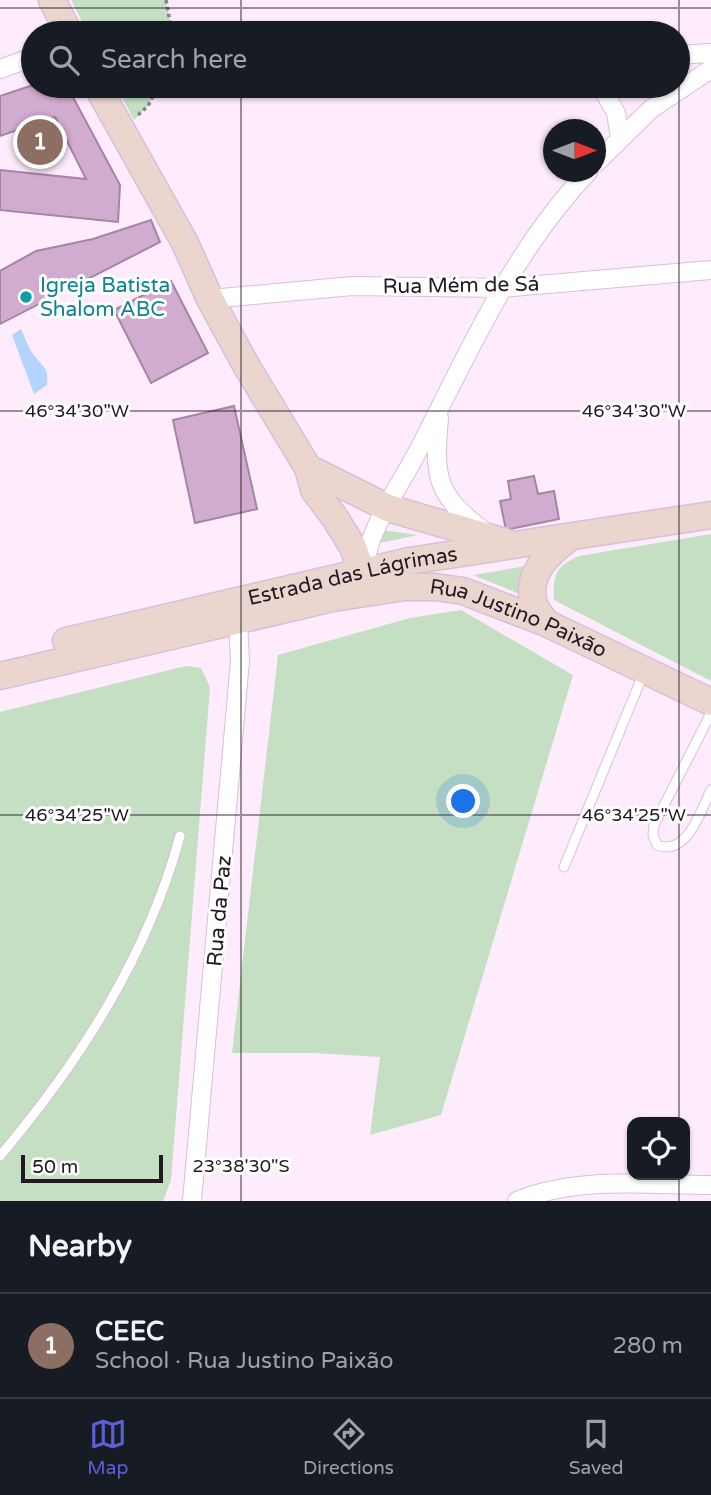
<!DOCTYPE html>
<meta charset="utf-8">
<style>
:root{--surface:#171b24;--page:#242831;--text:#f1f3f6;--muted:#9ea1a6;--line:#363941;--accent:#5b60d7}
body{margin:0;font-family:"Varela Round",sans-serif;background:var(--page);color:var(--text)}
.controls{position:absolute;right:21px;bottom:21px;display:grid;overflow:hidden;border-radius:14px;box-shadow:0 2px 5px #0004}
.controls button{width:63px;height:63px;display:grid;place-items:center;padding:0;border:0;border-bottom:2px solid var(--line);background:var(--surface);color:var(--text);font:35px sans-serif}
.compass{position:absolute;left:543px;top:119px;width:63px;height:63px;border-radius:50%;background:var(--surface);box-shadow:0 2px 5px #0004;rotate:90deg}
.scale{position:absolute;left:21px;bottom:18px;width:142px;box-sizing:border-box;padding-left:7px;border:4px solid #231923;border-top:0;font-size:19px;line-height:24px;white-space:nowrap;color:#231923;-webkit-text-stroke:5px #fff;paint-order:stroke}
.you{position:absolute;left:464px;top:802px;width:24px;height:24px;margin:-18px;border:5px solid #fff;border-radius:50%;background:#1a73e8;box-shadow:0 0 0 10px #1a73e833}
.badge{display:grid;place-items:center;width:46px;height:46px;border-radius:50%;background:var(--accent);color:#fff;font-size:23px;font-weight:700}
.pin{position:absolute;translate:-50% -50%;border:4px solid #fff;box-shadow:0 2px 7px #0006}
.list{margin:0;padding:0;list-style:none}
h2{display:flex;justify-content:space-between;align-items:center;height:91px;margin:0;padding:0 28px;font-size:30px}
h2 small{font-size:23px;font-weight:400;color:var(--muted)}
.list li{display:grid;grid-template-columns:46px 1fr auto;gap:21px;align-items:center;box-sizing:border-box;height:105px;padding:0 28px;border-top:2px solid var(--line)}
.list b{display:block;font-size:26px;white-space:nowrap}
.list p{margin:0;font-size:23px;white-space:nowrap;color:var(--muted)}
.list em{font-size:23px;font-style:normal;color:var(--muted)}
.icon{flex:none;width:38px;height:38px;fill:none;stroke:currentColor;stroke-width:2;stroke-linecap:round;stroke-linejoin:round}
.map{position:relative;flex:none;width:711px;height:1201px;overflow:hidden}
.search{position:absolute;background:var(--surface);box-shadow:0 2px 5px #0004;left:21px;right:21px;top:21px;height:77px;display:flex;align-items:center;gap:18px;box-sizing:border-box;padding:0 24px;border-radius:38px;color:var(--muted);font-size:26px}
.sheet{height:196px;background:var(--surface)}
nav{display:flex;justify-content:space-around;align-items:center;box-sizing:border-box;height:98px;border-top:2px solid var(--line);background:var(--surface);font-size:19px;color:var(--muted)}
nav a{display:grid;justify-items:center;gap:4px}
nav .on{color:var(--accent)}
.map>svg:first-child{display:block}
.green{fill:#c4dfc2}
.water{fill:#b4d3fe}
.building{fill:#d2abd0;stroke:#a287a1;stroke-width:2}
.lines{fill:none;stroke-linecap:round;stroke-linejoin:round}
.lane-casing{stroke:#dabed9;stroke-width:11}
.street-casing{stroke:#dabed9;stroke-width:20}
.secondary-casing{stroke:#dabed9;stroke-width:29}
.path{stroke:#8c7e8c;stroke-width:3.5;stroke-dasharray:3.5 3.5;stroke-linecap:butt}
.lane{stroke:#fff;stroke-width:9}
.street{stroke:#fff;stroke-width:18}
.secondary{stroke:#ead6cf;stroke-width:26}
.ticks{fill:none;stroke:#231923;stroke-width:2;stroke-opacity:0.45}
.culture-dot{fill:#0f9aa8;stroke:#fff;stroke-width:2.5}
.labels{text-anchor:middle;stroke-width:6;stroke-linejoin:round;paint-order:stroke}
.culture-label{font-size:21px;fill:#0d838f;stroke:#fff;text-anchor:start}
.street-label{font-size:21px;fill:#231923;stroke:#fff}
.ticks-label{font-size:18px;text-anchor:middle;fill:#231923;stroke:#fff;stroke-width:6;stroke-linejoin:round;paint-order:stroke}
</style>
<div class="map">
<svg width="711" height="1201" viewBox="0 0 711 1201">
<rect width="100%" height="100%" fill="#feecfd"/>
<path class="green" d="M71,0h95l6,33h-84z
M116,86h42l-10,20 -14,14z
M382,530l36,5 -43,9z
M711,534v147l-157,-81c-1,-26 1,-33 25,-44z
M526,566l-6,28 -47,-19z
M461,610l112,65 -132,440 -71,20 10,-78 -66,-4h-82l46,-398 132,-37z
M186,666l15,2 9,19 -39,493 -8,21h-163v-489z"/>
<path class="water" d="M21,329c4,8 7,19 13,26 9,13 15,11 13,30l-13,9 -22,-59z"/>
<path class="building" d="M33,85l34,1 53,99 -2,37 -118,-12v-40l86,9 -31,-62 -55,19v-40z
M151,220l9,22 -160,82v-53l36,-20 57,-12z
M171,281l37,72 -57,30 -37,-73z
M234,406l23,103 -62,14 -22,-103z
M534,476l4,18 16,-3 5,28 -53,11 -6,-29 11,-2 -3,-18z"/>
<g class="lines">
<g class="lane-casing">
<path id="lane" d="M711,713l-57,112 -1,10 4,10c30,12 43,-33 54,-55
M564,867l80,-195
M0,1156c80,-95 147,-199 180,-320"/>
</g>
<g class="street-casing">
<path id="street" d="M678,55l33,-2
M0,69l33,-12
M601,86l15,27 4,25
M596,163l55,-54 60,-40
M210,299l142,-13 151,2 208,-18
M439,418c-5,60 -4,76 46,114
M363,571c2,-10 5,-21 8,-31 12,-33 34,-63 50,-95 48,-94 93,-196 167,-273
M192,1201l48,-540 -2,-39
M517,1201c59,-25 131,-16 194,-16"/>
</g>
<g class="secondary-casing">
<g id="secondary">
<path d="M52,0l17,33"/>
<path d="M97,86l88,157 25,56 37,68 61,101 6,22 21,28 18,29 14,41"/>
<path d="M308,468l80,40 117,34"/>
<path d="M546,623c-4,-6 -10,-13 -12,-19 -9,-30 15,-51 35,-66"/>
<path id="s1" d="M66,641l343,-80 302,-46"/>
<path id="s2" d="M0,676l333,-78 72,-11h31l27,4 83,32 165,79"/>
</g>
</g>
<path class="path" d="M166,0l6,33
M138,115l10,-9 10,-20"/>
<use href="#lane" class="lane"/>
<use href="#street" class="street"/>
<use href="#secondary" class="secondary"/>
</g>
<path class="ticks" d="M241,0v33M679,0v1122M0,8h711M241,86v1115M0,411h711M0,815h711M679,1175v26"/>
<circle class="culture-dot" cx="26" cy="297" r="7"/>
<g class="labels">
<g class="culture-label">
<text x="40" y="292">Igreja Batista<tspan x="40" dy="24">Shalom ABC</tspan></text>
</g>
<g class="street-label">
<text transform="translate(461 285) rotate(-1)" y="7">Rua Mém de Sá</text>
<text dy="7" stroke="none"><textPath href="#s1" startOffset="294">Estrada das Lágrimas</textPath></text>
<text dy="7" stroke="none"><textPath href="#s2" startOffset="534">Rua Justino Paixão</textPath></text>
<text transform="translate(219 911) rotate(-85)" y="7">Rua da Paz</text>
</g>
</g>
<g class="ticks-label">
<text x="634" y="417">46°34'30"W</text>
<text x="77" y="417">46°34'30"W</text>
<text x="634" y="821">46°34'25"W</text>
<text x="77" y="821">46°34'25"W</text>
<text x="241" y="1172">23°38'30"S</text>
</g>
</svg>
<div class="controls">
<button><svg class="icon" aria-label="locate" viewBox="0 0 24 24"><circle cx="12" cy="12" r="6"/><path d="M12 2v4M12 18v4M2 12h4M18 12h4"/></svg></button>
</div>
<svg class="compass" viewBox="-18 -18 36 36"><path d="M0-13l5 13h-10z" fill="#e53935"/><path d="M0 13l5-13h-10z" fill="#9ea1a6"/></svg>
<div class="scale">50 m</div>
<div class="you"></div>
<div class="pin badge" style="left:40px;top:142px;background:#8d6e63">1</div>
<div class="search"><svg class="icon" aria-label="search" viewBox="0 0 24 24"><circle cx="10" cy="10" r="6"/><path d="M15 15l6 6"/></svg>Search here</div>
</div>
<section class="sheet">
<h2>Nearby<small></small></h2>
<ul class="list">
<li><span class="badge" style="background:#8d6e63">1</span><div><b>CEEC</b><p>School · Rua Justino Paixão</p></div><em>280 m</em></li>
</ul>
</section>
<nav>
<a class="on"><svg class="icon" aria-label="map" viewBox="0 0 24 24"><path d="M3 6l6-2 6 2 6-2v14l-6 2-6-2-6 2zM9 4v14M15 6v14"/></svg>Map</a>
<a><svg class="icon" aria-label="directions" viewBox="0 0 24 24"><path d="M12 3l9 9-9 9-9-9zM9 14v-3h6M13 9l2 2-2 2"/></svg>Directions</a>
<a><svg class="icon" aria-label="saved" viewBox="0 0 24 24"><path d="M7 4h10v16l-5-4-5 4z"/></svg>Saved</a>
</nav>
